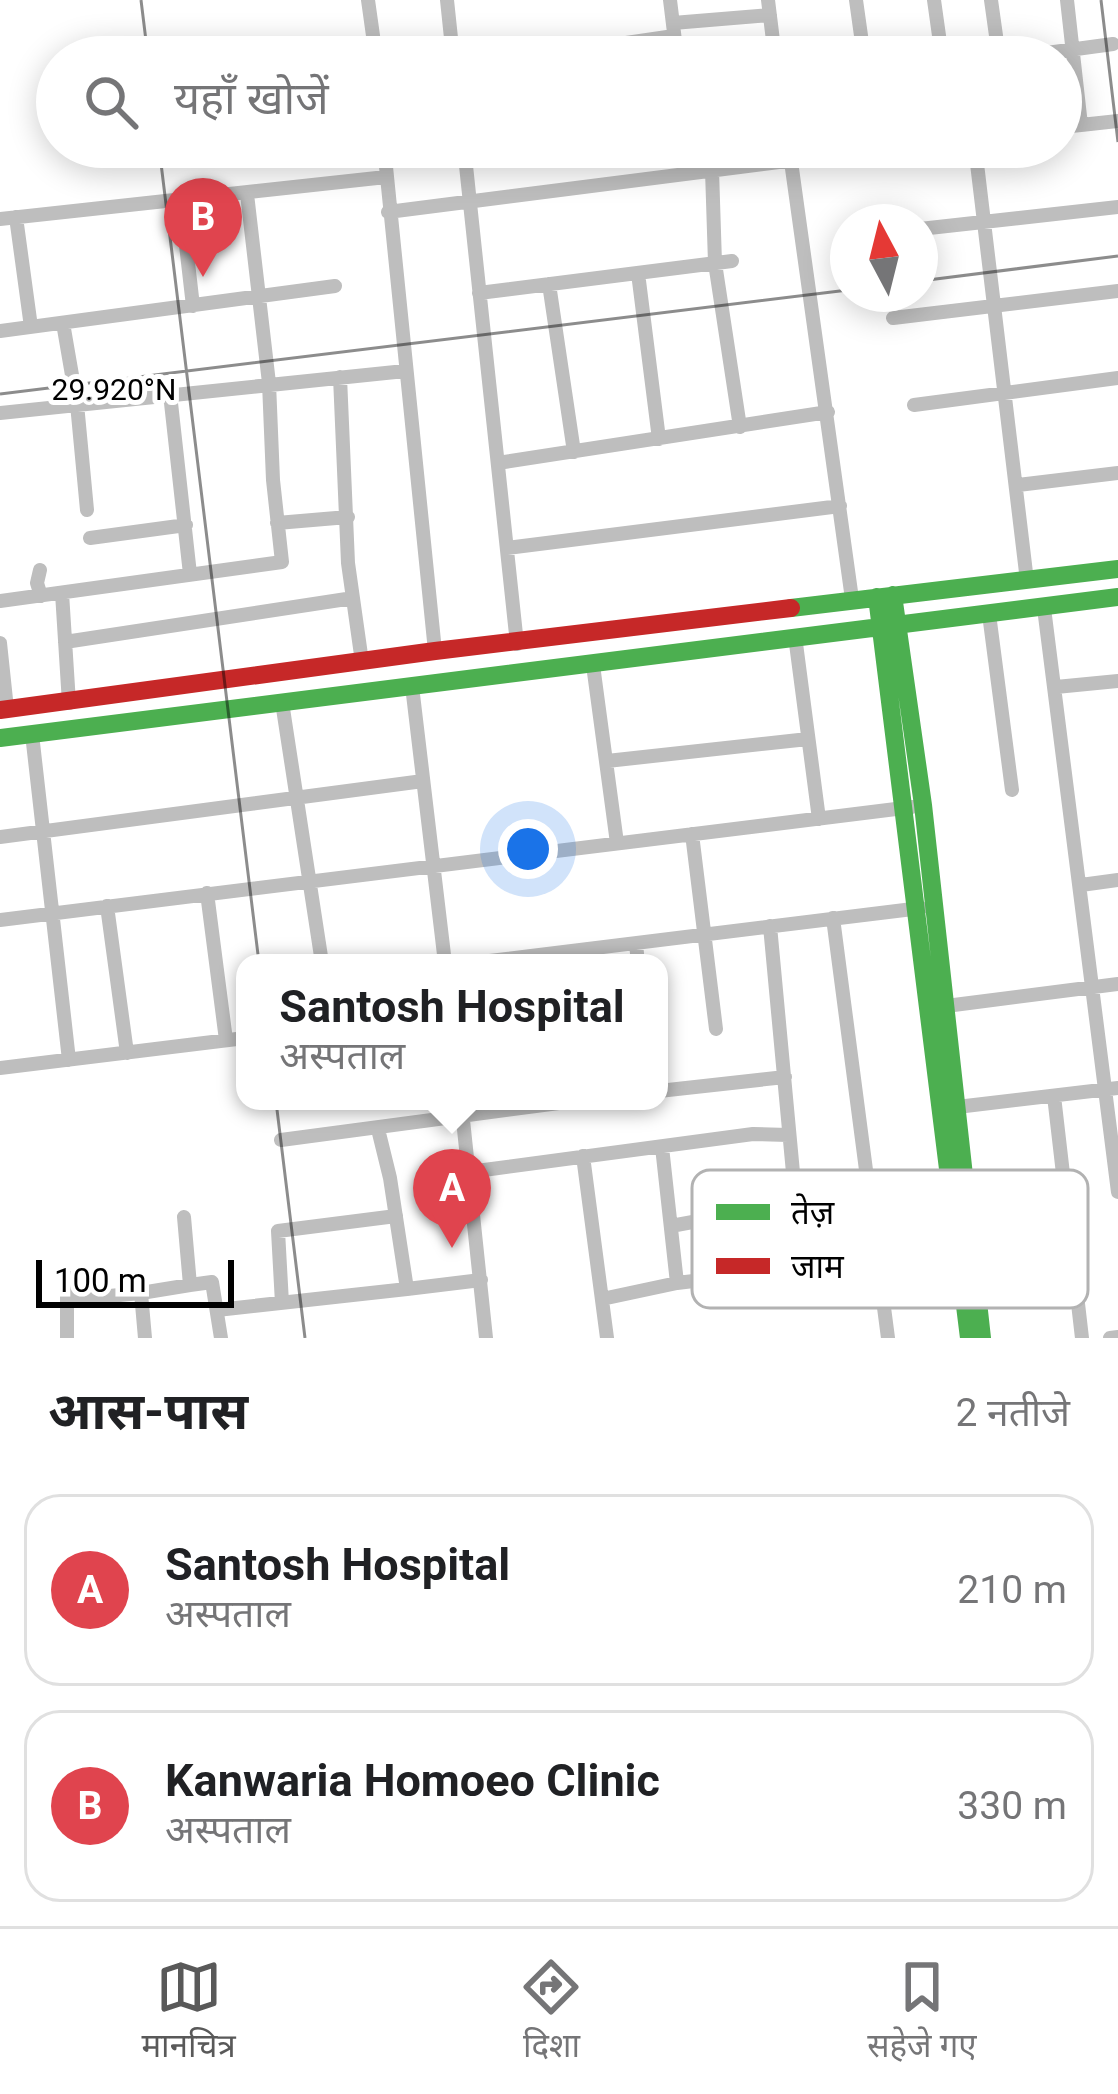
<!DOCTYPE html>
<html lang="hi">
<meta charset="utf-8">
<style>
:root{--surface:#fff;--page:#f6f6f6;--text:#202124;--muted:#757577;--line:#e0e0e0;--accent:#595959}
body{margin:0;font-family:Roboto,"Noto Sans Devanagari",sans-serif;background:var(--page);color:var(--text)}
.compass{position:absolute;left:830px;top:204px;width:108px;height:108px;border-radius:50%;background:var(--surface);box-shadow:0 6px 30px #0003;rotate:353deg}
.scale{position:absolute;left:36px;bottom:30px;width:198px;box-sizing:border-box;padding-left:12px;border:6px solid #000;border-top:0;font-size:33px;line-height:42px;white-space:nowrap;color:#000;-webkit-text-stroke:9px #fff;paint-order:stroke}
.you{position:absolute;left:528px;top:849px;width:42px;height:42px;margin:-30px;border:9px solid #fff;border-radius:50%;background:#1a73e8;box-shadow:0 0 0 18px #1a73e833}
.badge{display:grid;place-items:center;width:78px;height:78px;border-radius:50%;background:var(--accent);color:#fff;font-size:39px;font-weight:700}
.pin{position:absolute;translate:-50% -99px;filter:drop-shadow(0 3px 6px #0008)}
.pin::after{content:'';position:absolute;top:63px;width:42px;height:36px;background:inherit;clip-path:polygon(0 0,100% 0,50% 100%)}
.popup{position:absolute;left:236px;top:954px;width:432px;height:156px;box-sizing:border-box;display:grid;place-content:center;border-radius:24px;background:var(--surface);filter:drop-shadow(0 3px 9px #0005);font-size:39px;white-space:nowrap;color:var(--muted)}
.popup b{font-size:45px;color:var(--text)}
.popup::after{content:'';position:absolute;left:50%;top:100%;margin-left:-24px;border:24px solid transparent;border-top-color:var(--surface)}
.list{margin:0;padding:0;list-style:none}
h2{display:flex;justify-content:space-between;align-items:center;height:156px;margin:0;padding:0 48px;font-size:51px}
h2 small{font-size:39px;font-weight:400;color:var(--muted)}
.list li{display:grid;grid-template-columns:78px 1fr auto;gap:36px;align-items:center;box-sizing:border-box;height:192px;margin:0 24px 24px;padding:0 24px;border:3px solid var(--line);border-radius:36px}
.list b{display:block;font-size:45px;white-space:nowrap}
.list p{margin:0;font-size:39px;white-space:nowrap;color:var(--muted)}
.list em{font-size:39px;font-style:normal;color:var(--muted)}
.icon{flex:none;width:66px;height:66px;fill:none;stroke:currentColor;stroke-width:2;stroke-linecap:round;stroke-linejoin:round}
.map{position:relative;flex:none;width:1118px;height:1338px;overflow:hidden}
.search{position:absolute;background:var(--surface);box-shadow:0 6px 30px #0003;left:36px;right:36px;top:36px;height:132px;display:flex;align-items:center;gap:30px;box-sizing:border-box;padding:0 42px;border-radius:66px;color:var(--muted);font-size:45px}
.sheet{height:588px;background:var(--surface)}
nav{display:flex;justify-content:space-around;align-items:center;box-sizing:border-box;height:168px;border-top:3px solid var(--line);background:var(--surface);font-size:33px;color:var(--muted)}
nav a{display:grid;justify-items:center;gap:6px}
nav .on{color:var(--accent)}
.map>svg:first-child{display:block}
.lines{fill:none;stroke-linecap:round;stroke-linejoin:round}
.street{stroke:#bebebe;stroke-width:14}
.fast{stroke:#4caf50;stroke-width:18}
.jam{stroke:#c62828;stroke-width:18}
.ticks{fill:none;stroke:#000;stroke-width:3;stroke-opacity:0.45}
.key{fill:#fff;stroke:#b2b2b2;stroke-width:3}
.key-label{font-size:33px;fill:#000}
.ticks-label{font-size:30px;text-anchor:middle;fill:#000;stroke:#fff;stroke-width:10;stroke-linejoin:round;paint-order:stroke}
</style>
<div class="map">
<svg width="1118" height="1338" viewBox="0 0 1118 1338">
<rect width="100%" height="100%" fill="#fff"/>
<g class="lines">
<path class="street" d="M368,0l8,57
M447,0l6,57
M670,0l7,57
M768,0l7,57
M856,0l8,57
M934,0l8,57
M991,0l8,57
M673,23l97,-8
M551,54l123,-18
M1017,57l96,-13
M1081,125l37,-4
M1061,127l20,-2 -14,-125
M384,147l51,504
M464,147l53,497
M688,147l3,25
M789,147l63,452
M975,147l52,434
M712,170l3,93 25,164
M181,202l12,104
M388,212l509,-65
M16,217l15,110
M0,219l386,-42
M920,229l198,-22
M638,273l21,166
M549,284l25,168
M479,293l253,-32
M893,318l225,-27
M63,323l14,81 10,106
M0,331l335,-45
M340,377l8,186 14,99
M170,394l20,180
M914,405l204,-27
M0,413l405,-42
M498,463l330,-51
M1018,485l100,-12
M277,523l71,-6
M90,538l96,-13
M507,548l333,-42
M40,570l-3,13 4,13
M62,593l7,110
M0,601l282,-39 -9,-82 -4,-97 -22,-189
M1044,608l74,584
M989,614l23,176
M795,636l24,183
M65,642l288,-44
M0,643l7,66
M593,665l24,178
M412,686l33,277
M1056,687l62,-6
M282,702l40,261
M32,734l37,326
M607,761l201,-22
M692,834l24,195
M0,837l423,-56
M1081,885l37,-5
M207,893l19,147
M107,906l20,147
M833,918l55,420
M0,920l912,-113
M770,926l32,343
M636,944l2,19
M473,963l448,-55
M946,1006l172,-22
M0,1068l245,-30
M659,1091l126,-14
M1054,1096l28,242
M461,1101l25,237
M957,1107l161,-19
M281,1140l293,-39
M662,1147l15,136 200,-24
M583,1156l24,182
M469,1172l284,-38 35,1
M671,1226l124,-23
M67,1277v61
M190,1285l22,-3 9,56
M407,1289l74,-9
M602,1299l75,-16
M67,1300l74,-7
M282,1303l-4,-72 118,-15
M217,1310l190,-21 -17,-111 -12,-49
M145,1338l-4,-45 49,-8 -6,-68
M1110,1338l8,-1"/>
<path class="fast" d="M893,595l30,210 59,533
M877,597l92,741
M791,608l327,-39
M0,738l1118,-141"/>
<path class="jam" d="M0,710l435,-59 356,-43"/>
</g>
<path class="ticks" d="M141,0l7,57M1101,0l17,142M159,147l146,1191M920,281l198,-25M0,394l848,-104"/>
<rect x="692" y="1170" width="396" height="138" rx="18" class="key"/>
<rect x="716" y="1204" width="54" height="16" fill="#4caf50"/>
<rect x="716" y="1258" width="54" height="16" fill="#c62828"/>
<g class="key-label">
<text x="791" y="1224">तेज़</text>
<text x="791" y="1278">जाम</text>
</g>
<g class="ticks-label">
<text x="114" y="400">29.920°N</text>
</g>
</svg>
<svg class="compass" viewBox="-18 -18 36 36"><path d="M0-13l5 13h-10z" fill="#e53935"/><path d="M0 13l5-13h-10z" fill="#757577"/></svg>
<div class="scale">100 m</div>
<div class="you"></div>
<div class="pin badge" style="left:452px;top:1248px;background:#e0444e">A</div>
<div class="popup"><b>Santosh Hospital</b>अस्पताल</div>
<div class="pin badge" style="left:203px;top:277px;background:#e0444e">B</div>
<div class="search"><svg class="icon" aria-label="search" viewBox="0 0 24 24"><circle cx="10" cy="10" r="6"/><path d="M15 15l6 6"/></svg>यहाँ खोजें</div>
</div>
<section class="sheet">
<h2>आस-पास<small>2 नतीजे</small></h2>
<ul class="list">
<li><span class="badge" style="background:#e0444e">A</span><div><b>Santosh Hospital</b><p>अस्पताल</p></div><em>210 m</em></li>
<li><span class="badge" style="background:#e0444e">B</span><div><b>Kanwaria Homoeo Clinic</b><p>अस्पताल</p></div><em>330 m</em></li>
</ul>
</section>
<nav>
<a class="on"><svg class="icon" aria-label="map" viewBox="0 0 24 24"><path d="M3 6l6-2 6 2 6-2v14l-6 2-6-2-6 2zM9 4v14M15 6v14"/></svg>मानचित्र</a>
<a><svg class="icon" aria-label="directions" viewBox="0 0 24 24"><path d="M12 3l9 9-9 9-9-9zM9 14v-3h6M13 9l2 2-2 2"/></svg>दिशा</a>
<a><svg class="icon" aria-label="saved" viewBox="0 0 24 24"><path d="M7 4h10v16l-5-4-5 4z"/></svg>सहेजे गए</a>
</nav>
